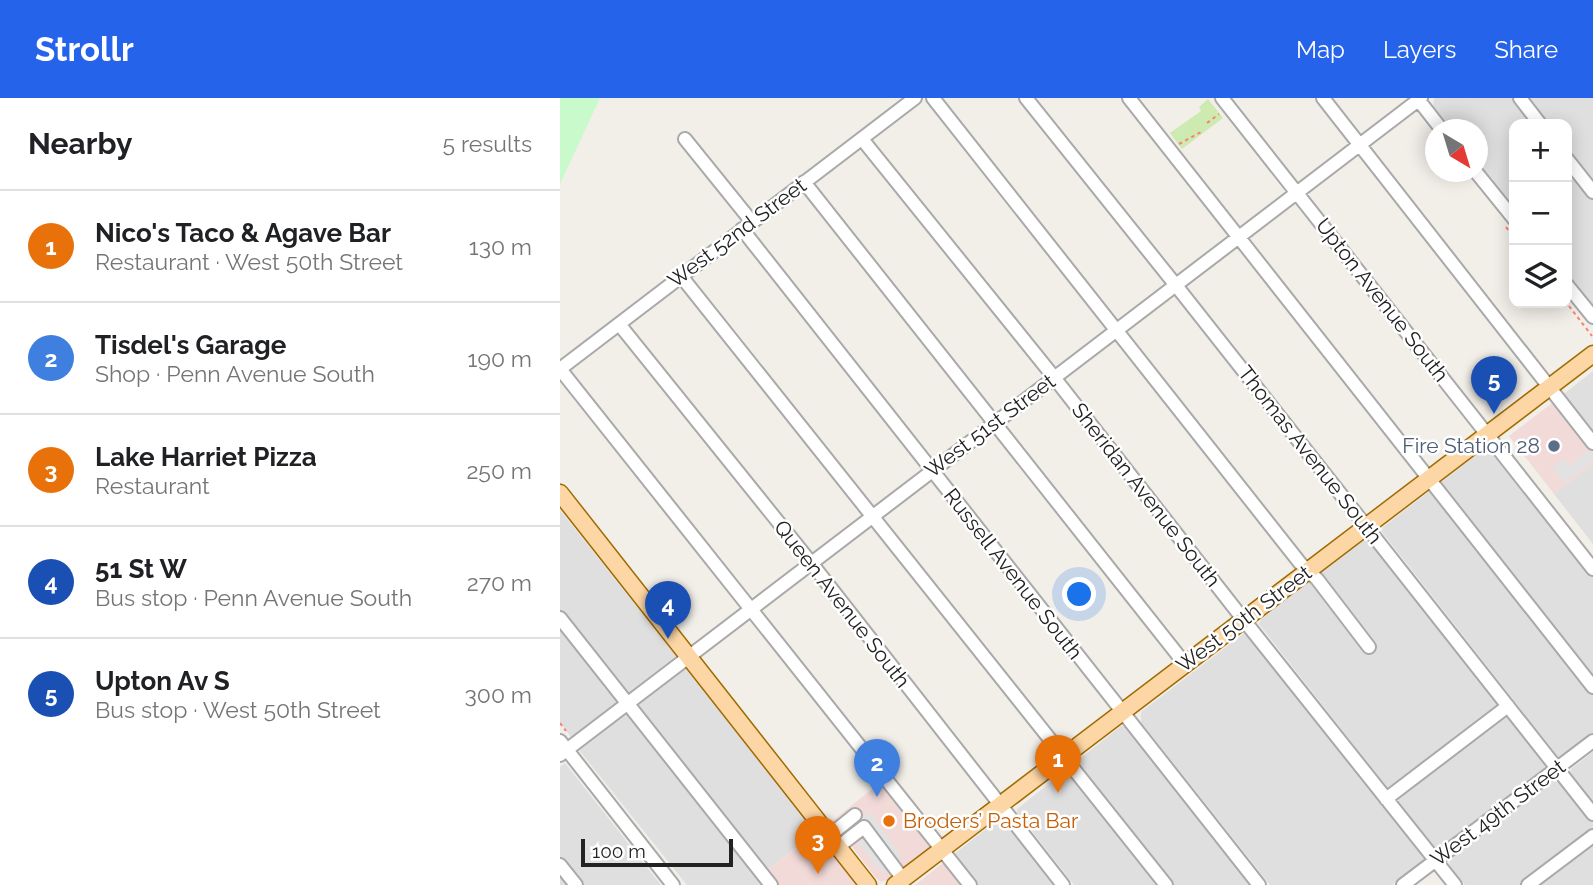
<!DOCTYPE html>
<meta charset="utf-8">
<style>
:root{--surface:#fff;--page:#f2f2f2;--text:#202124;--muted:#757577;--line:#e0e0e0;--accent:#2563eb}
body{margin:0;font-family:Raleway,sans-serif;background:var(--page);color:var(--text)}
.controls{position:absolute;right:21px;top:21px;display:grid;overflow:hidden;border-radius:14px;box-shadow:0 4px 18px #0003}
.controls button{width:63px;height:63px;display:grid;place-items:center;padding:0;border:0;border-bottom:2px solid var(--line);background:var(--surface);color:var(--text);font:35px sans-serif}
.compass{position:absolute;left:865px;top:21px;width:63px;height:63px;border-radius:50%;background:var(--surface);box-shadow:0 4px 18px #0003;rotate:142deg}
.scale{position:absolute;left:21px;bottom:18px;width:152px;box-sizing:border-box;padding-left:7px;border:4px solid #222;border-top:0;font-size:19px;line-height:24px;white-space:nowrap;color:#222;-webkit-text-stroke:5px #fff;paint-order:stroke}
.you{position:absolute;left:520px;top:497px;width:24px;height:24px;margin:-18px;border:5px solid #fff;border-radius:50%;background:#1a73e8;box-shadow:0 0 0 10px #1a73e833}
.badge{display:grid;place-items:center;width:46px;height:46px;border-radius:50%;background:var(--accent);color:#fff;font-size:23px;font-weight:700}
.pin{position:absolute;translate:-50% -58px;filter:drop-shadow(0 2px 4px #0008)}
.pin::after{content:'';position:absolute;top:37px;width:24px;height:21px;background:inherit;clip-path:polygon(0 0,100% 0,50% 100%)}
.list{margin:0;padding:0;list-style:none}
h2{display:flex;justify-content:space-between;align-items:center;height:91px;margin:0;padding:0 28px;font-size:30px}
h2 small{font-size:23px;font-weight:400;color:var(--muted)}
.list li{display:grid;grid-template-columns:46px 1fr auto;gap:21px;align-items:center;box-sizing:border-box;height:112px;padding:0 28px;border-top:2px solid var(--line)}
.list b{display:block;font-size:26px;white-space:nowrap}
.list p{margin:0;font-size:23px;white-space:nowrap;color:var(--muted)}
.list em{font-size:23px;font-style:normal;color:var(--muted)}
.icon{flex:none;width:38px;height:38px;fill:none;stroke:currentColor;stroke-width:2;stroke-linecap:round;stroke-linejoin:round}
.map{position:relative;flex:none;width:1033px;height:787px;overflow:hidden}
header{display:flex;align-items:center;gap:42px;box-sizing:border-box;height:98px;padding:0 35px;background:var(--accent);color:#fff}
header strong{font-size:33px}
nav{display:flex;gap:38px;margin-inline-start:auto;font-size:24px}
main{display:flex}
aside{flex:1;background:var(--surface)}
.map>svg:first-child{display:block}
.residential{fill:#e0dfdf}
.commercial{fill:#f2dad9}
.grass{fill:#cdebb0}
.park{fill:#c8facc}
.parking{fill:#e2e2e2}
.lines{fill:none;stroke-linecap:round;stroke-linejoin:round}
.minor-casing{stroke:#a9a9a9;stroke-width:16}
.major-casing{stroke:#a06b00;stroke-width:19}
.path{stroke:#fa8072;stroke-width:2;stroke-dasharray:3.5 3.5;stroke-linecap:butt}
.minor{stroke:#fff;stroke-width:12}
.major{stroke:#fcd6a4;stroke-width:16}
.service-dot{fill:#5c6f8a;stroke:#fff;stroke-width:2.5}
.food-dot{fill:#e8710a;stroke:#fff;stroke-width:2.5}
.labels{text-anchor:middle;stroke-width:5;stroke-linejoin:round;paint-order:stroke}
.street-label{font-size:21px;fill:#222;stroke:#fff}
.service-label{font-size:21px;fill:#4e5e75;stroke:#fff;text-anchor:end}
.food-label{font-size:21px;fill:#c56008;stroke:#fff;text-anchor:start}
</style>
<header>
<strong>Strollr</strong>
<nav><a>Map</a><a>Layers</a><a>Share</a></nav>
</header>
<main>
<aside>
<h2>Nearby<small>5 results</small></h2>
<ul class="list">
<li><span class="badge" style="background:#e8710a">1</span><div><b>Nico's Taco &amp; Agave Bar</b><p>Restaurant · West 50th Street</p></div><em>130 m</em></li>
<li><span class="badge" style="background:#3f7fe0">2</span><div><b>Tisdel's Garage</b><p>Shop · Penn Avenue South</p></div><em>190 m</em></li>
<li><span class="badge" style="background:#e8710a">3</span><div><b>Lake Harriet Pizza</b><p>Restaurant</p></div><em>250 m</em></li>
<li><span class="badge" style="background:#1a4fb4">4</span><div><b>51 St W</b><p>Bus stop · Penn Avenue South</p></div><em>270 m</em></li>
<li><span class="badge" style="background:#1a4fb4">5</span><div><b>Upton Av S</b><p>Bus stop · West 50th Street</p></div><em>300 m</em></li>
</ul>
</aside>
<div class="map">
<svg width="1033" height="787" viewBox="0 0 1033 787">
<rect width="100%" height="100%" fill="#f2efe9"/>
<path class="residential" d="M874,0h159v210l-26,-33v-151h-53v84l-36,-46v-32l-26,-1 -19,-23z
M1033,273v69l-33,-43z
M927,349l6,1 100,129v158l-33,24 -178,-227 1,-5z
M1033,366v80l-39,-50z
M0,412l116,146 -105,81 -11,-14z
M804,442l8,3 173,222 -1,6 -103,77 -7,-1 -175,-223 2,-5z
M687,534l5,2 171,221v6l-31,24h-122l-129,-163v-10l102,-78z
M127,570l131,163 -56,43 8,11h-83l-108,-135z
M561,628l7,1 127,158h-181l-57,-73v-3z
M1033,654v52l-23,-32 2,-4z
M5,665l96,122h-101v-118z
M992,683l9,2 32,40v62h-128l-15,-18 -1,-8z
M443,721l4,1 53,65h-91l-21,-26 48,-38z"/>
<path class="commercial" d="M1000,299l33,43v24l-39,30 -45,-58z
M326,680l50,64 -49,38 -6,2 -5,-4 -44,-57z
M258,733l42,54h-90l-9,-10z
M388,761l21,26h-54z"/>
<path class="grass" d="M648,1l15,19 -41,31 -12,-16 31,-22 -2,-4z"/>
<path class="park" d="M0,0h40l-40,86z"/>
<path class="parking" d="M1032,350l1,13 -29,22 -12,-15 12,-9 6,6z
M310,714l32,45 -20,16 -24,-30 6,-5 -1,-2 -8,6 -8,-11z"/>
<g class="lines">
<g class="minor-casing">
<path id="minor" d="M373,0l367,465 17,16 52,68
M466,0l156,195 411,521
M569,0l464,589
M662,0l371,471
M763,0l270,345
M857,0l25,32
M960,0l20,26
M125,41l67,83
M302,41l187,232 194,248 212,266
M1007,61l26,33
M916,74l38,47
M244,84l381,482
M182,131l517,656
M121,178l485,609
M1007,187l26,32
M59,226l193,240 251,321
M0,271l410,516
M0,271l355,-271
M0,520l211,267
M0,643l113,144
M0,657l861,-657
M826,701l122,-93
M269,738l26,-21
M278,749l26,-20 39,52
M0,767l16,20
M843,787l190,-144
M968,787l65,-49"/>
</g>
<g class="major-casing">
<path id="major" d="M0,395l308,392
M335,787l698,-531"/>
</g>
<path class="path" d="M647,25l12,-9
M619,46l22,-12
M946,129l8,11
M1009,208l23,30
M0,625l6,8"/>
<use href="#minor" class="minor"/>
<use href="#major" class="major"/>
</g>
<circle class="service-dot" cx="994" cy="348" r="7"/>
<circle class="food-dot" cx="329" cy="723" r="7"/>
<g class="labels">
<g class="street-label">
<text transform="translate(177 135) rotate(-37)" y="7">West 52nd Street</text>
<text transform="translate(822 202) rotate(52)" y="7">Upton Avenue South</text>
<text transform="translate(430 328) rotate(-37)" y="7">West 51st Street</text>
<text transform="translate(750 357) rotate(52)" y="7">Thomas Avenue South</text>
<text transform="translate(586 397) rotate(52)" y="7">Sheridan Avenue South</text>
<text transform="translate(453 476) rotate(52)" y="7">Russell Avenue South</text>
<text transform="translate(282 506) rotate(52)" y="7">Queen Avenue South</text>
<text transform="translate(684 521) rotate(-37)" y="7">West 50th Street</text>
<text transform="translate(938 715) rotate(-37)" y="7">West 49th Street</text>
</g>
<g class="service-label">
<text x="980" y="355">Fire Station 28</text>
</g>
<g class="food-label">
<text x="343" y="730">Broders’ Pasta Bar</text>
</g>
</g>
</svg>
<div class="controls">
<button>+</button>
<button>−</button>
<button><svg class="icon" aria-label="layers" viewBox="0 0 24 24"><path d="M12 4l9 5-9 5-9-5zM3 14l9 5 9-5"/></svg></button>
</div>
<svg class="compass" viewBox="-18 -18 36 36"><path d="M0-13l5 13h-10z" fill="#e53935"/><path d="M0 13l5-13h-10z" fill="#757577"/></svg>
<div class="scale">100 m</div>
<div class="you"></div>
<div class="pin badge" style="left:498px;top:695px;background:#e8710a">1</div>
<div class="pin badge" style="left:317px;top:699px;background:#3f7fe0">2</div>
<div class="pin badge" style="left:258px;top:776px;background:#e8710a">3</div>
<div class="pin badge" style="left:108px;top:541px;background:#1a4fb4">4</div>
<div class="pin badge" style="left:934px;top:316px;background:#1a4fb4">5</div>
</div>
</main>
